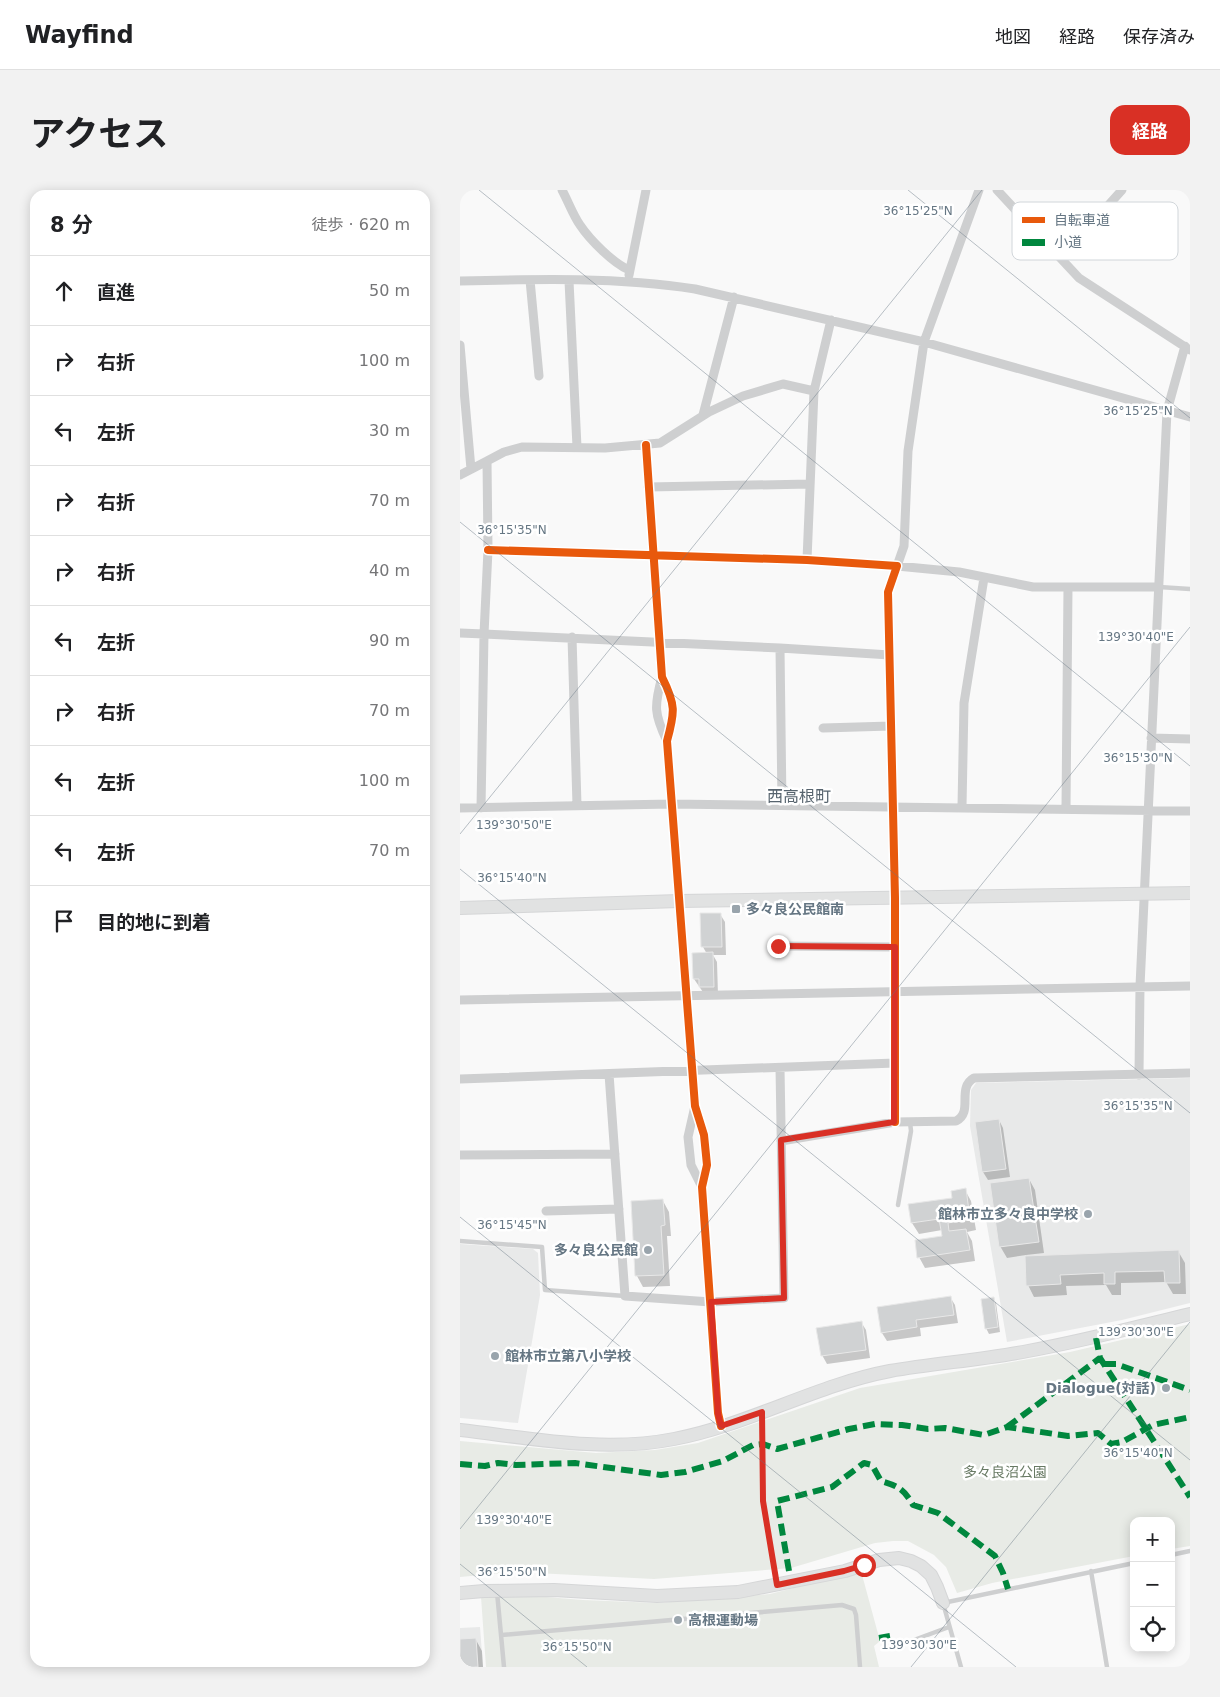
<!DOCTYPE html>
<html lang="ja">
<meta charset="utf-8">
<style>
:root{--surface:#fff;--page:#f2f2f2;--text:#202124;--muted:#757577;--line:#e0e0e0;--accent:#d93025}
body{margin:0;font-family:"DejaVu Sans","Noto Sans JP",sans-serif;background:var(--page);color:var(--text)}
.controls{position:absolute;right:15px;bottom:15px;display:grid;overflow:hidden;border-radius:10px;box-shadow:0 2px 12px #0003}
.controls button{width:45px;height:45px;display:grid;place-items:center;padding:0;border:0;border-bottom:1px solid var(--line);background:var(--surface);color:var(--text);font:25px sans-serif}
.stop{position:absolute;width:15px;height:15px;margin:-11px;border:4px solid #d93025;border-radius:50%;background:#fff}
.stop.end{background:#d93025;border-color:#fff;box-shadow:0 1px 5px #0008}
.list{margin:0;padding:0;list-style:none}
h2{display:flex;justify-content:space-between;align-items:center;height:65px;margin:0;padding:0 20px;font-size:21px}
h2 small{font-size:16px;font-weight:400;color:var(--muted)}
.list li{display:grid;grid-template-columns:32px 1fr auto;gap:15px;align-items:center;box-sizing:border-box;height:70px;padding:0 20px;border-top:1px solid var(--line)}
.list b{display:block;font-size:19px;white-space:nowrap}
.list em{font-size:16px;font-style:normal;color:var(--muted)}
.icon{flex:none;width:28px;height:28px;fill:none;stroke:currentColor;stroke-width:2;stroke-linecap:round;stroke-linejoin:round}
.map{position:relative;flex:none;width:730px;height:1477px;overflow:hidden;border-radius:15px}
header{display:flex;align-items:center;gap:30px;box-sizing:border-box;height:70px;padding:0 25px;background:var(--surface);border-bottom:1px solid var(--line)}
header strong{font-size:24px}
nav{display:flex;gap:28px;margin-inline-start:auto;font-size:18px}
.intro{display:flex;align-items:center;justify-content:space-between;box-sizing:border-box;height:120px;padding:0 30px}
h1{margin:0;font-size:35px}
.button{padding:12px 22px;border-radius:15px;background:var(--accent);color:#fff;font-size:18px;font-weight:700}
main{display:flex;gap:30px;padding:0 30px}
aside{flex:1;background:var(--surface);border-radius:15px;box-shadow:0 2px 12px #0003}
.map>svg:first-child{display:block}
.built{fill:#e8e9e9}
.green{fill:#e8ebe6}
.shadow{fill:#0003}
.building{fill:#d0d2d3;stroke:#e8e8e8}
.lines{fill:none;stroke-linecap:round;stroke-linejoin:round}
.secondary-casing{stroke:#d5d6d7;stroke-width:14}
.lane{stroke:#cecfd0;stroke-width:4.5}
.street{stroke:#cecfd0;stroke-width:9}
.secondary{stroke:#e1e2e2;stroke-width:12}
.quiet{stroke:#00873e;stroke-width:6;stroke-dasharray:12 6;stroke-linecap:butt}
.cycleway-casing{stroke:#fff;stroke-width:11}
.cycleway{stroke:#e8590c;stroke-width:8}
.route{stroke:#d93025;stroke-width:6}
.ticks{fill:none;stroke:#657683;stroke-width:1;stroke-opacity:0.45}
.poi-dot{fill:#99a4ac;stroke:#fff;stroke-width:2}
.labels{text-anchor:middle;stroke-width:5;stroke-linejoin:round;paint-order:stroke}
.poi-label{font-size:14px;font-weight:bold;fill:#657683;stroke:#fff;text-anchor:start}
.park-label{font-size:14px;fill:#687a64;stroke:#fff}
.quarter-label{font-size:16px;fill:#57646e;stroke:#fff}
.key{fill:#fff;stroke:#d1d6da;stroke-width:1}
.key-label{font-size:14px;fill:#657683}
.ticks-label{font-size:12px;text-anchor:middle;fill:#657683;stroke:#fff;stroke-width:5;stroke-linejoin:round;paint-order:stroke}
</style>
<header>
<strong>Wayfind</strong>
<nav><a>地図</a><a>経路</a><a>保存済み</a></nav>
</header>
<div class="intro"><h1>アクセス</h1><a class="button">経路</a></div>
<main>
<aside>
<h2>8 分<small>徒歩 · 620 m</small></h2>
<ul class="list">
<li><svg class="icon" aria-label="ahead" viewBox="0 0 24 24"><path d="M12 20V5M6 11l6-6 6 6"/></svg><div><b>直進</b></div><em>50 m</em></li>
<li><svg class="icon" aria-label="right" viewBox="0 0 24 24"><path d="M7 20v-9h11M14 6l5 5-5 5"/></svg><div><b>右折</b></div><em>100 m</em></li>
<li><svg class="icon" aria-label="left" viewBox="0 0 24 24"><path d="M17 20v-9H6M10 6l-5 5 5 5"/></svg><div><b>左折</b></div><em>30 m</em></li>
<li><svg class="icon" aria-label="right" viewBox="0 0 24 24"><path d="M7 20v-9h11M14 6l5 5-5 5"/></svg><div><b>右折</b></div><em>70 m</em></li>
<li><svg class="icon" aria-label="right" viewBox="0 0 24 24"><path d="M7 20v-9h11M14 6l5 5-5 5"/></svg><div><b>右折</b></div><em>40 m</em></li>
<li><svg class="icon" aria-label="left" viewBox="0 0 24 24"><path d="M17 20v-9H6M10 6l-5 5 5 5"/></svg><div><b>左折</b></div><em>90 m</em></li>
<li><svg class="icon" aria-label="right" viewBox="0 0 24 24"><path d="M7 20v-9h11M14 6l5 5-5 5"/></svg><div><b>右折</b></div><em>70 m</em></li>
<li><svg class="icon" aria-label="left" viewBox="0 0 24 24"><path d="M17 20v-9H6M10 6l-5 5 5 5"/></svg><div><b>左折</b></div><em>100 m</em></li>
<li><svg class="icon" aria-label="left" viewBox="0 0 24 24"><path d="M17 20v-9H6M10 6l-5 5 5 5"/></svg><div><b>左折</b></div><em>70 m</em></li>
<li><svg class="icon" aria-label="arrive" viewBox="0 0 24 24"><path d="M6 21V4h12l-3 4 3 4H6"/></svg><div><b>目的地に到着</b></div></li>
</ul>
</aside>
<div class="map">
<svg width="730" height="1477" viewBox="0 0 730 1477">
<rect width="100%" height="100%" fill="#f9f9f9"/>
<path class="built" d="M730,888v225l-68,17 -115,22 -37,-216 1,-36 5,-7z
M0,1054l73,5 5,4 2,42 -22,128 -58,-5z
M20,1437l3,40h-23v-39z"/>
<path class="green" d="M730,1134v222l-19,3v-28h-37v35l-142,27 -35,10 -11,-26 -12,-12 -26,-14h-15l-18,2 -84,25 -137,11 -138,-7 -56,5v-136l136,12 59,-3 43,-7 162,-55 210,-36z
M401,1381l19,70 -6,5 5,21h-393l-5,-70 28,-3 74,6 75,3 112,-9z"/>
<path class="shadow" d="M260,724l5,8 1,33h-13l4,7 1,33h-13l-11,-16 13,-25 -4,-7 -2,-32z
M539,930l4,8 7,49 -22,3 -5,-8z
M569,989l6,11 9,63 -18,2 1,2 151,-6 7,12 1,31h-13l-7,-12 -45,1v12h-9l-6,-10 -40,1 1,9 -33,2 -6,-12 -2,-30 -19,3 -7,-12z
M505,1000l6,11 5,29 -9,2 5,9 3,20 -50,7 -6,-11 24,-20 -1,-7 -23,4 -7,-11 42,-24z
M203,1011l6,11 2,24h-4l3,50 -27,1 -6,-11 -5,-74z
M490,1107l5,8 3,18 -38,5 1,8 -34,5 -5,-8z
M533,1108l3,5 4,29 -11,2 -3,-6z
M401,1132l5,8 4,28 -43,6 -5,-9z
M0,1450h16l6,11 1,16h-23z"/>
<path class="building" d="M240,723h21l1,34h-21z
M253,762l1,35h-15v-8h-6l-1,-26z
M539,929l7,50 -24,3 -7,-50z
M569,988l10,64 -40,5 -9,-64z
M506,998l4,31 -22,4 1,8 17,-2 4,21 -53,8 -2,-18 27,-4 -3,-17 -28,4 -3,-19 44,-6 -1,-7z
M203,1009l2,26 -4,1 3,49 -29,1 -4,-75z
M719,1060l1,33h-15l-1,-12 -49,1v12h-11v-11l-44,2 1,9 -35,2 -1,-30z
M491,1106l3,19 -38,5 1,7 -36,6 -4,-26z
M534,1107l4,30 -13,2 -4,-30z
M402,1131l4,29 -45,6 -5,-28z
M16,1448l2,29h-18v-28z"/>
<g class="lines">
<g class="secondary-casing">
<path id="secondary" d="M0,718l219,-7 511,-8
M0,1240c70,8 144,23 214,9 74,-14 142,-54 216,-68 46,-8 92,-11 138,-20 55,-10 108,-24 162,-37
M0,1403l24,-2 70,-1 103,6 81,-4 107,-21 34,-11 20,-2 12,3 10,5 10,9 6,12 6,16"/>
</g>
<path class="lane" d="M699,397l31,2
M438,1015l13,-74 -1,-9
M0,1051l82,6 3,43 80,6
M302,1223l1,88 14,83
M711,1365l19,-4
M631,1381l16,96
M37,1402l7,75
M42,1445l340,-30 12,4 2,6 4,52
M454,1450l35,-13
M501,1477l-18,-64 191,-40"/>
<path class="street" d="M102,0c6,11 11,25 18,35 10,15 33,38 49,45
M519,0l-55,152 -16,109 -4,95 -7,20 62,6 74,15h124
M537,0l82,88 111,72
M601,68l61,-68
M169,85l17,-85
M70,90l9,96
M0,91c77,-2 159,-4 235,8l229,53 266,75
M109,91l8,166
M0,155l11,124
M243,225l31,-118
M186,255l16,232c14,28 13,35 5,64l28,365 9,29 3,30 -5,22 16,226 3,13
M0,285l27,-14
M188,297l162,-3
M28,360l319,10 90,6 -9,26 7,306v224
M347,370l7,-169
M0,443l24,1 4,-84 -1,-89 17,-9 18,-5 83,1 55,-5 49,-31 34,-16 40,-12 31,7 17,-71
M112,447l5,168
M320,458l2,157
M202,487c-8,29 -8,37 5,64
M363,538l68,-2
M691,548l39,1
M502,617l2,-104 20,-125
M0,618l212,-4 518,7
M21,618l3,-174 296,14 110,7
M606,618l2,-221
M317,756l118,1
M0,810l730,-14
M149,884l16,222 86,6 73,-4 -4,-230
M679,885l1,-89 27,-575 18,-65
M0,889l435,-16
M235,916l-7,31 3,28 11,22
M321,951l114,-19 61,-1c18,-9 0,-33 18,-43l216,-5
M0,965l155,-1
M86,1021l73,-2"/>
<use href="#secondary" class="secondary"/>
<path class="quiet" d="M636,1148l4,20 90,139
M644,1174h12l74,26
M547,1237l93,-69
M0,1274l25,2 13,-3 18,2 59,-2 86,12 24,-3 38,-11 30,-16 10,-1 14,5 72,-20 26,-5 27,1 26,4 17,-1 39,7 23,-8 61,9 30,-3 13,11 11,-2 31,-17 37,-8
M329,1381l-12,-70 55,-14 32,-24 8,2 9,16c17,5 23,8 32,24l25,8 57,43 8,17 5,16
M419,1448l11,-2"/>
<g class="cycleway-casing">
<path id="cycleway" d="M186,255l16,232c14,28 13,35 5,64l28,365 9,29 3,30 -5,22 16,226 3,13
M28,360l319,10 90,6 -9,26 7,306v224"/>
</g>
<use href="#cycleway" class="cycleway"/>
</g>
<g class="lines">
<path class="route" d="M318,756l117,1 -1,175 -113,18 3,158 -73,4 7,112 3,12 41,-14 1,89 14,84 67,-14 20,-6"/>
</g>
<path class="ticks" d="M19,0l711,576M448,0l282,228M0,332l730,591M0,644l522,-644M0,679l730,591M0,1027l556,450M0,1339l730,-902M0,1374l127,103M451,1477l279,-345"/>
<g class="poi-dot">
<rect x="271" y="714" width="10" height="10" rx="2.5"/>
<circle cx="628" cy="1024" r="5"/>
<circle cx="188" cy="1060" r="5"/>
<circle cx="35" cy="1166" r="5"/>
<circle cx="706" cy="1198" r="5"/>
<circle cx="218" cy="1430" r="5"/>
</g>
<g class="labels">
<g class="poi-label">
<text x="286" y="724">多々良公民館南</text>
<text x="618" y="1029" text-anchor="end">館林市立多々良中学校</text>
<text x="178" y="1065" text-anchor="end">多々良公民館</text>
<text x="45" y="1171">館林市立第八小学校</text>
<text x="696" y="1203" text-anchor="end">Dialogue(対話)</text>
<text x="228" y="1435">高根運動場</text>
</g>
<g class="park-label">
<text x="545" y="1287">多々良沼公園</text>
</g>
<g class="quarter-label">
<text x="339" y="612">西高根町</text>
</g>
</g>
<rect x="552" y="12" width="166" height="58" rx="8" class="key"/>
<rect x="562" y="27" width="23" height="6" fill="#e8590c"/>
<rect x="562" y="49" width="23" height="7" fill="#00873e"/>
<g class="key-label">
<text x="594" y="35">自転車道</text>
<text x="594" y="57">小道</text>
</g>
<g class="ticks-label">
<text x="458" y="25">36°15'25"N</text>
<text x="678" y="225">36°15'25"N</text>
<text x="52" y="344">36°15'35"N</text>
<text x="676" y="451">139°30'40"E</text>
<text x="678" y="572">36°15'30"N</text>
<text x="54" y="639">139°30'50"E</text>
<text x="52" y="692">36°15'40"N</text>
<text x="678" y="920">36°15'35"N</text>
<text x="52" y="1039">36°15'45"N</text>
<text x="676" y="1146">139°30'30"E</text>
<text x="678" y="1267">36°15'40"N</text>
<text x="54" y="1334">139°30'40"E</text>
<text x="52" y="1386">36°15'50"N</text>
<text x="459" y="1459">139°30'30"E</text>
<text x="117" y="1461">36°15'50"N</text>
</g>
</svg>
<div class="controls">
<button>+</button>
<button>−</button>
<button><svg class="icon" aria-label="locate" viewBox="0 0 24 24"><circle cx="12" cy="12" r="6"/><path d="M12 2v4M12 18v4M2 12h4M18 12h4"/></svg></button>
</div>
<div class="stop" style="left:404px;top:1375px"></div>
<div class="stop end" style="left:318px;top:756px"></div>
</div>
</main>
